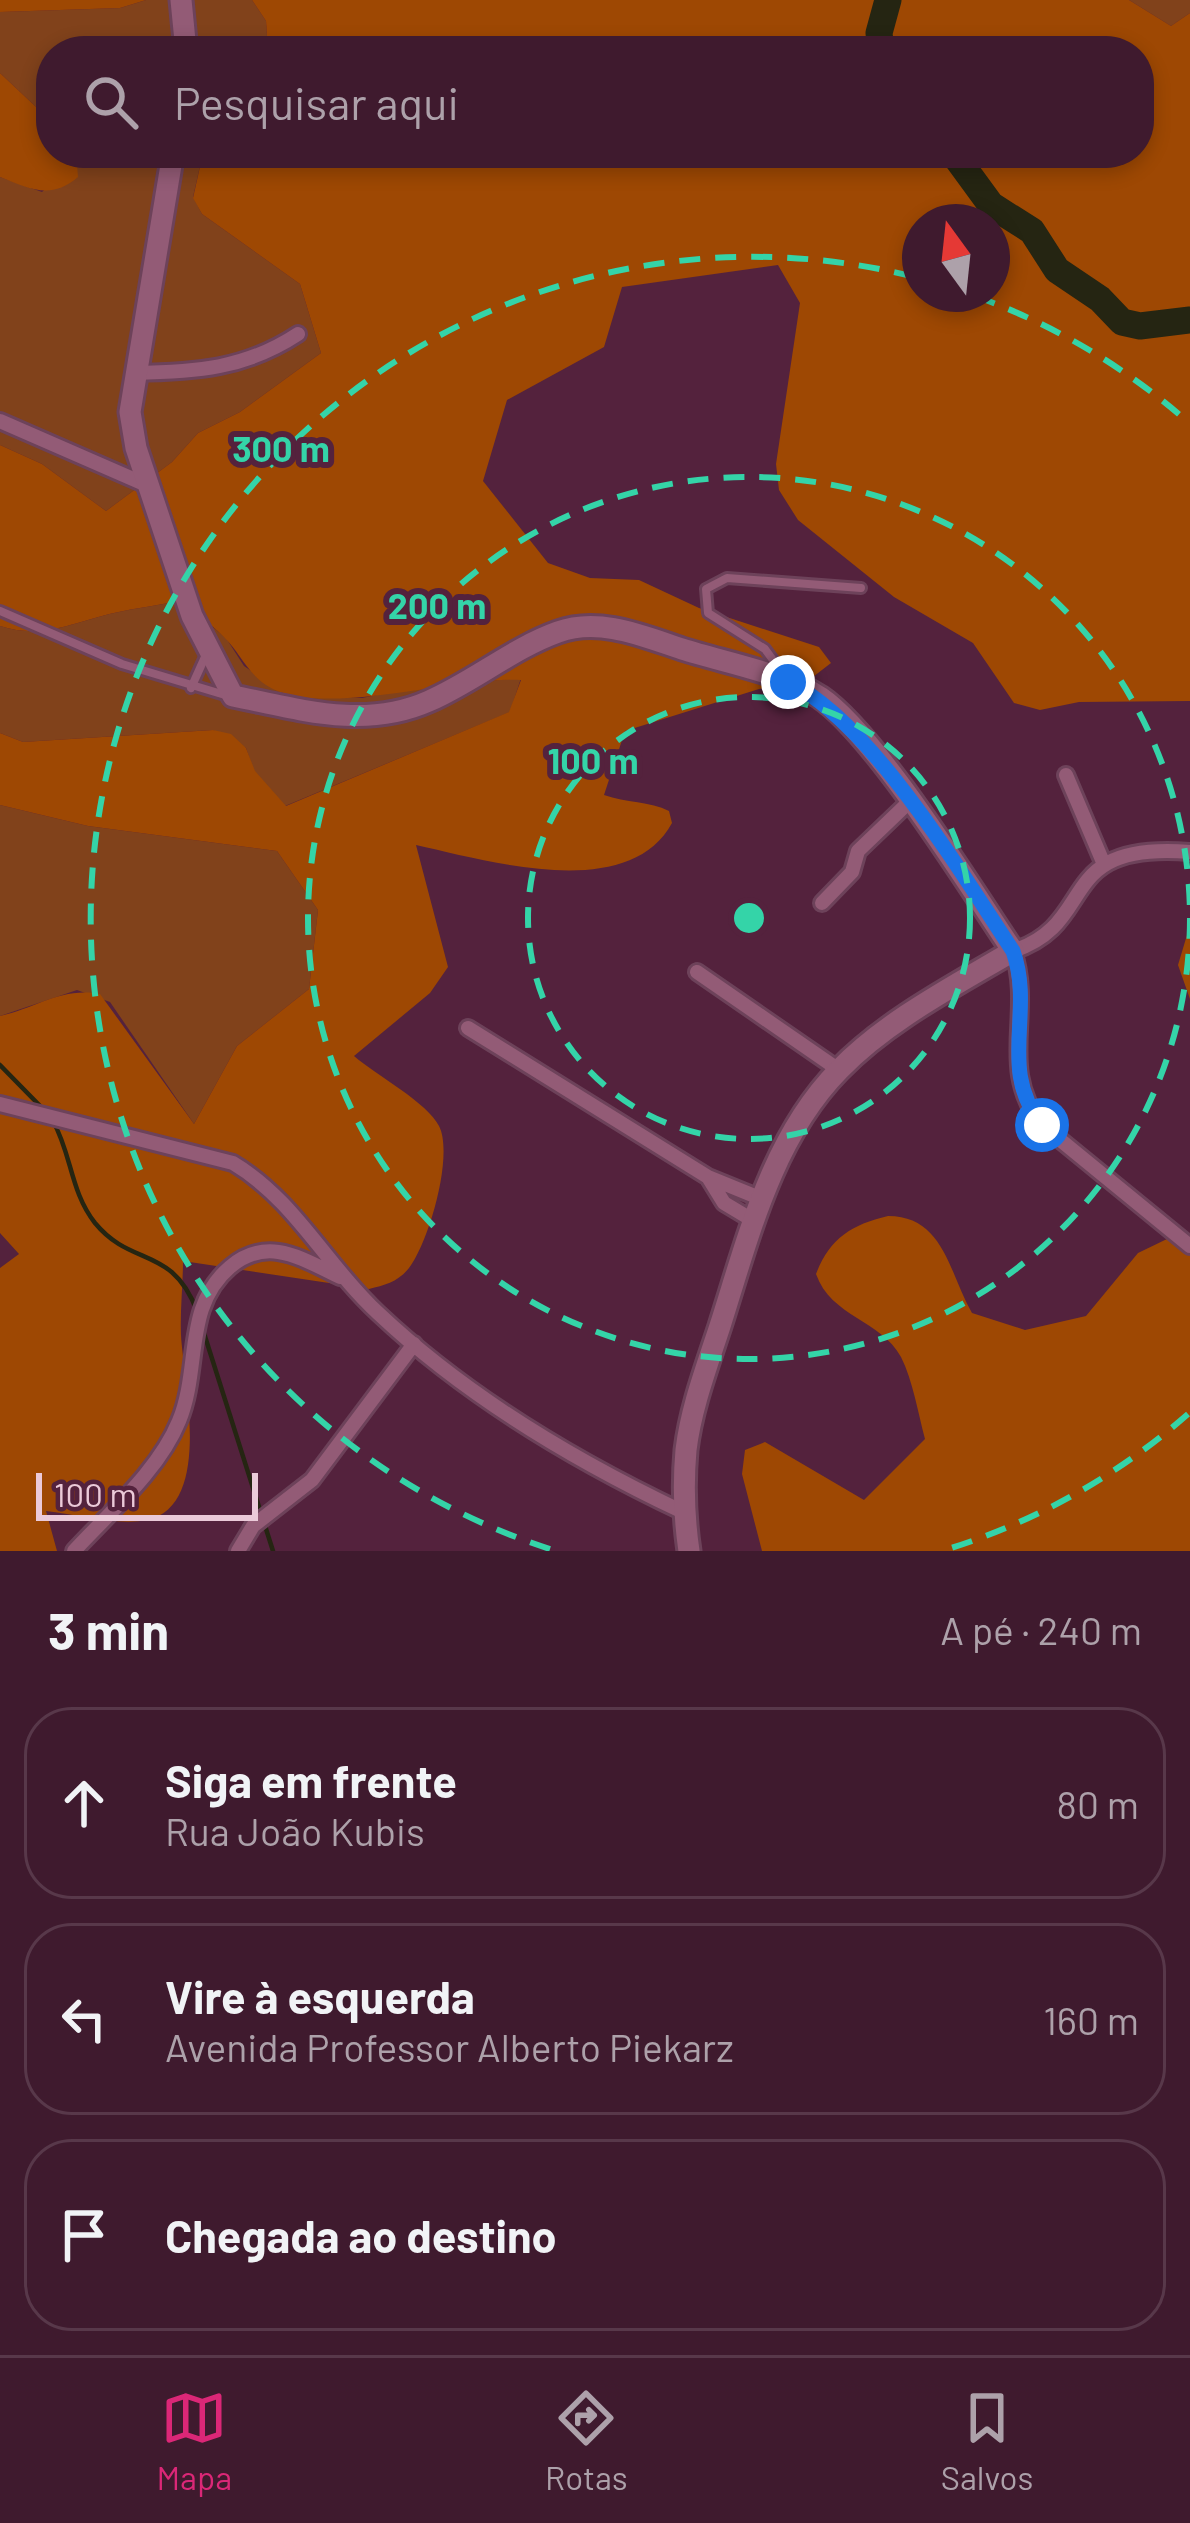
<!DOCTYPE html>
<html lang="pt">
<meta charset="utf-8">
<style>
:root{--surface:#3f1a2e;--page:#462336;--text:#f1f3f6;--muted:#ada1aa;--line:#58384a;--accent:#db2777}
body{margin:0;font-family:Barlow,sans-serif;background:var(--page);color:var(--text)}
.compass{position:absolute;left:902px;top:204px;width:108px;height:108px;border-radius:50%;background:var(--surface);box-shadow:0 6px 18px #0003;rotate:345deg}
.scale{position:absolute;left:36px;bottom:30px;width:222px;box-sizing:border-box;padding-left:12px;border:6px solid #ebcad9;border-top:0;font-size:33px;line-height:42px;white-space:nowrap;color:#ebcad9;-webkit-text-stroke:9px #54223d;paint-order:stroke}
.stop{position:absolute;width:36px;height:36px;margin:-27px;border:9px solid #1a73e8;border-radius:50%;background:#fff}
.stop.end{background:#1a73e8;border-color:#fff;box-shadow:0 3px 12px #0008}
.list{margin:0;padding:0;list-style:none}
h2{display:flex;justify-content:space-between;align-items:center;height:156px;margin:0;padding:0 48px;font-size:51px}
h2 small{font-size:39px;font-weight:400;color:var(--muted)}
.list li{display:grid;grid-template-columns:78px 1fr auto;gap:36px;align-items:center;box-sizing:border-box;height:192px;margin:0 24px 24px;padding:0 24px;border:3px solid var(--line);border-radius:48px}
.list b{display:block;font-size:45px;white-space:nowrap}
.list p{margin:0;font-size:39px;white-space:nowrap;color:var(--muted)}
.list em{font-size:39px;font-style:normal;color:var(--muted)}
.icon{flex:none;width:66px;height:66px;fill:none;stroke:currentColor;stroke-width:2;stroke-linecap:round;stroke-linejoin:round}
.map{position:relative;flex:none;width:1190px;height:1551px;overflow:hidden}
.search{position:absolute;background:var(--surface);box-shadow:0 6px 18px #0003;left:36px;right:36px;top:36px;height:132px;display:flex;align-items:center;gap:30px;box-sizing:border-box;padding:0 42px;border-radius:48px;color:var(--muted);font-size:45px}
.sheet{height:804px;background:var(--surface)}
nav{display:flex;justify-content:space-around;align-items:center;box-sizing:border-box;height:168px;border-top:3px solid var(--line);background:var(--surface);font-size:33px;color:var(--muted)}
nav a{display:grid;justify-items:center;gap:6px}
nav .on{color:var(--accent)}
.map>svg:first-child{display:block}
.green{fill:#81421b}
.forest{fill:#9e4803;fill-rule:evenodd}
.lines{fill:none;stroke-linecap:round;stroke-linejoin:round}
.stream{stroke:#252512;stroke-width:4.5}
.river{stroke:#252512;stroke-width:27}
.lane-casing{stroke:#6d425a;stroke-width:14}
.street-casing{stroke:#6d425a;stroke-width:20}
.secondary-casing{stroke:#6d425a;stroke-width:27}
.lane{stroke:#935b76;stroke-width:8}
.street{stroke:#935b76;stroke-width:14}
.secondary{stroke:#935b76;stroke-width:21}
.route{stroke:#1a73e8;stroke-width:15}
.ring{fill:none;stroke:#34d4a8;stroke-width:6;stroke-dasharray:21 15}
.centre{fill:#34d4a8;stroke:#54223d;stroke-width:6}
.ring-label{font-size:36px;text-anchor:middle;font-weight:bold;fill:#34d4a8;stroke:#54223d;stroke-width:12;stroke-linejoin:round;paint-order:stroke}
</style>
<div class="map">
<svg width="1190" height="1551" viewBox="0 0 1190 1551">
<rect width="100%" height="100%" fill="#54223d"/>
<path class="green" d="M146,0h106l14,21 2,30h-217v70l-51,-48v-61l120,-4z
M1129,0h61v13l-19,13z
M76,153h127l-10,44 9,17 98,70 21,69 -81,59 -42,21 -26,29 -66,49 -64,-47 -42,-19v-268l42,15 36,-34z
M181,601l45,37 18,28 39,27 79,5 55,-11 104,-9 -11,34 -225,94 -31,-35 -8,-23 -33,-18 -190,12 -23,-9v-107c43,14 73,-4 114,-13 22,-5 45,-8 67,-12z
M0,805l88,21 189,25 41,59 -9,79 -72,57 -43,78 -84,-122 -33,-12 -77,26z"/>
<path class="forest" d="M0,0h146l-26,8 -120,4z
M252,0h877l42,26 19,-13v688l-111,1 -39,8 -26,-7 -41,-60 -79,-46 -96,-77 -19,-30 -3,-26 24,-161 -22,-38 -156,22 -18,60 -97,53 -24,81 65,82 42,15 49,2 60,28 120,39 12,16 -22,17 -50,9 -134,42 -21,64c22,8 46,6 65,16l3,12c-44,81 -187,37 -256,22l32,122 -18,26 -76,63c22,19 74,47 85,70 15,29 -10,116 -30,142 -11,14 -24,17 -40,21l-186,-28c0,24 -3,49 -2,74 2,43 33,171 -34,185 -30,6 -71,-6 -101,-9l11,40h-57v-283l19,-14 -19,-21v-217c37,-8 61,-29 100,-22l94,130 43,-78 72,-57 9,-79 -41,-59 -189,-25 -88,-21v-72l23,9 190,-12 18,4 15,14 9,23 31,35 223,-94 12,-32c-65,-4 -203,40 -255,5 -19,-13 -27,-33 -42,-48 -13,-13 -29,-24 -43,-36 -22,4 -45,7 -67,12 -41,9 -71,27 -114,13v-181l42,19 64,47 66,-49 26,-29 42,-21 81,-59 -21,-69 -98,-70 -9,-16 10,-45h936v-102h-871l-2,-30zM920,222h72v72h-72z
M0,73l51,48v32h25l2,24c-27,23 -48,12 -78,0z
M1190,925v74l-12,-34z
M888,1216c56,0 61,57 84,97l53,17 61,-14 52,-63 29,-14 23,5v307h-428l-20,-77 3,-24 20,-8 99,58 61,-61c-7,-26 -12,-58 -24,-82 -20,-37 -70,-40 -85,-83 14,-36 35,-49 72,-58z"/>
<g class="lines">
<path class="stream" d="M0,1065l46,47
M53,1121c19,34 17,70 42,102 37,45 77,22 102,88
M202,1327l71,224"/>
<path class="river" d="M881,51l-2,-18 9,-33
M953,153l38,52 41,26 25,39 43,29 22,23 18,4 50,-6"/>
<g class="lane-casing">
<path id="lane" d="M0,611l122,53 103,31
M784,675l-19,-26 -57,-36 -2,-24 21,-11 134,10
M191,688l14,-31"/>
</g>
<g class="street-casing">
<path id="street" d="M134,373c61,-1 111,-4 164,-39
M0,421l149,65
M1066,775l37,87
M1190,852c-138,-11 -90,71 -177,99 21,62 -16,118 29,174l148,121
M822,903l30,-31 6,-21 50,-48
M697,972l142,98
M468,1028l240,149 54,22
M0,1104l233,59c62,37 93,102 145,150 89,84 195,147 305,199
M708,1177l16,26 30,18
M74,1551c36,-39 85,-81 105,-130 22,-53 4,-114 51,-154 38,-32 72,-8 110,10
M238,1551l15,-25 59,-46 102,-136"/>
</g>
<g class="secondary-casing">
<path id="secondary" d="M181,0l5,51
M173,153l-43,259 6,36 56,168 41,80c66,13 131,34 196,5 44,-19 84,-53 129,-69 41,-15 85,4 124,17 44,14 99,23 138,48 56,38 151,192 193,254 -59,35 -127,70 -174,119 -67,68 -91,168 -119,256 -13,40 -29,82 -34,124 -3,34 -2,67 3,101"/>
</g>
<use href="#lane" class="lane"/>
<use href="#street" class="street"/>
<use href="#secondary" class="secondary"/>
</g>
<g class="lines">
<path class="route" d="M788,682c82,38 173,191 225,269 22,62 -16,118 29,174"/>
</g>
<g class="ring">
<circle cx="749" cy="918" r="221"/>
<circle cx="749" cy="918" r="441"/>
<path d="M1188 1414A662 662 0 0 1 948 1549M550 1549A662 662 0 0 1 915 277M975 296A662 662 0 0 1 1188 422"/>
</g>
<circle cx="749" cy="918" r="18" class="centre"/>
<g class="ring-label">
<text x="281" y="462">300 m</text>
<text x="437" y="619">200 m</text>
<text x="593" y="774">100 m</text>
</g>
</svg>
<svg class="compass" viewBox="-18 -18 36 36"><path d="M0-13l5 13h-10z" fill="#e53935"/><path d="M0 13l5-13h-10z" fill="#ada1aa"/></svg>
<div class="scale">100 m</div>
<div class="stop" style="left:1042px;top:1125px"></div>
<div class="stop end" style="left:788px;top:682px"></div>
<div class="search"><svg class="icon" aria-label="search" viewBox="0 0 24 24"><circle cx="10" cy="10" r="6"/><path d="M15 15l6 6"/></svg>Pesquisar aqui</div>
</div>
<section class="sheet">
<h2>3 min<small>A pé · 240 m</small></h2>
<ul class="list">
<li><svg class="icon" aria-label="ahead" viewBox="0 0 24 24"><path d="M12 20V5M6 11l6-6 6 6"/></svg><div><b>Siga em frente</b><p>Rua João Kubis</p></div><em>80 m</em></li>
<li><svg class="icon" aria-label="left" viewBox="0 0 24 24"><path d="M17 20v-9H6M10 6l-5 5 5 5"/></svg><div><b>Vire à esquerda</b><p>Avenida Professor Alberto Piekarz</p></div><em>160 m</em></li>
<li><svg class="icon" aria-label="arrive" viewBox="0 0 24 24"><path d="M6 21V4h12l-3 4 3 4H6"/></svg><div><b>Chegada ao destino</b></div></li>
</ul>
</section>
<nav>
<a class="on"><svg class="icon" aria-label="map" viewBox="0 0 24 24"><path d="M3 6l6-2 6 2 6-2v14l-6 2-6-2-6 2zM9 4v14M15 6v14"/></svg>Mapa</a>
<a><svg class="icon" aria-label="directions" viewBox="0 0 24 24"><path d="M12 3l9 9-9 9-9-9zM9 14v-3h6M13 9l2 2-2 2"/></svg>Rotas</a>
<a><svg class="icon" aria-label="saved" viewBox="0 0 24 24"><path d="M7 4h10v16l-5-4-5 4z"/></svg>Salvos</a>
</nav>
